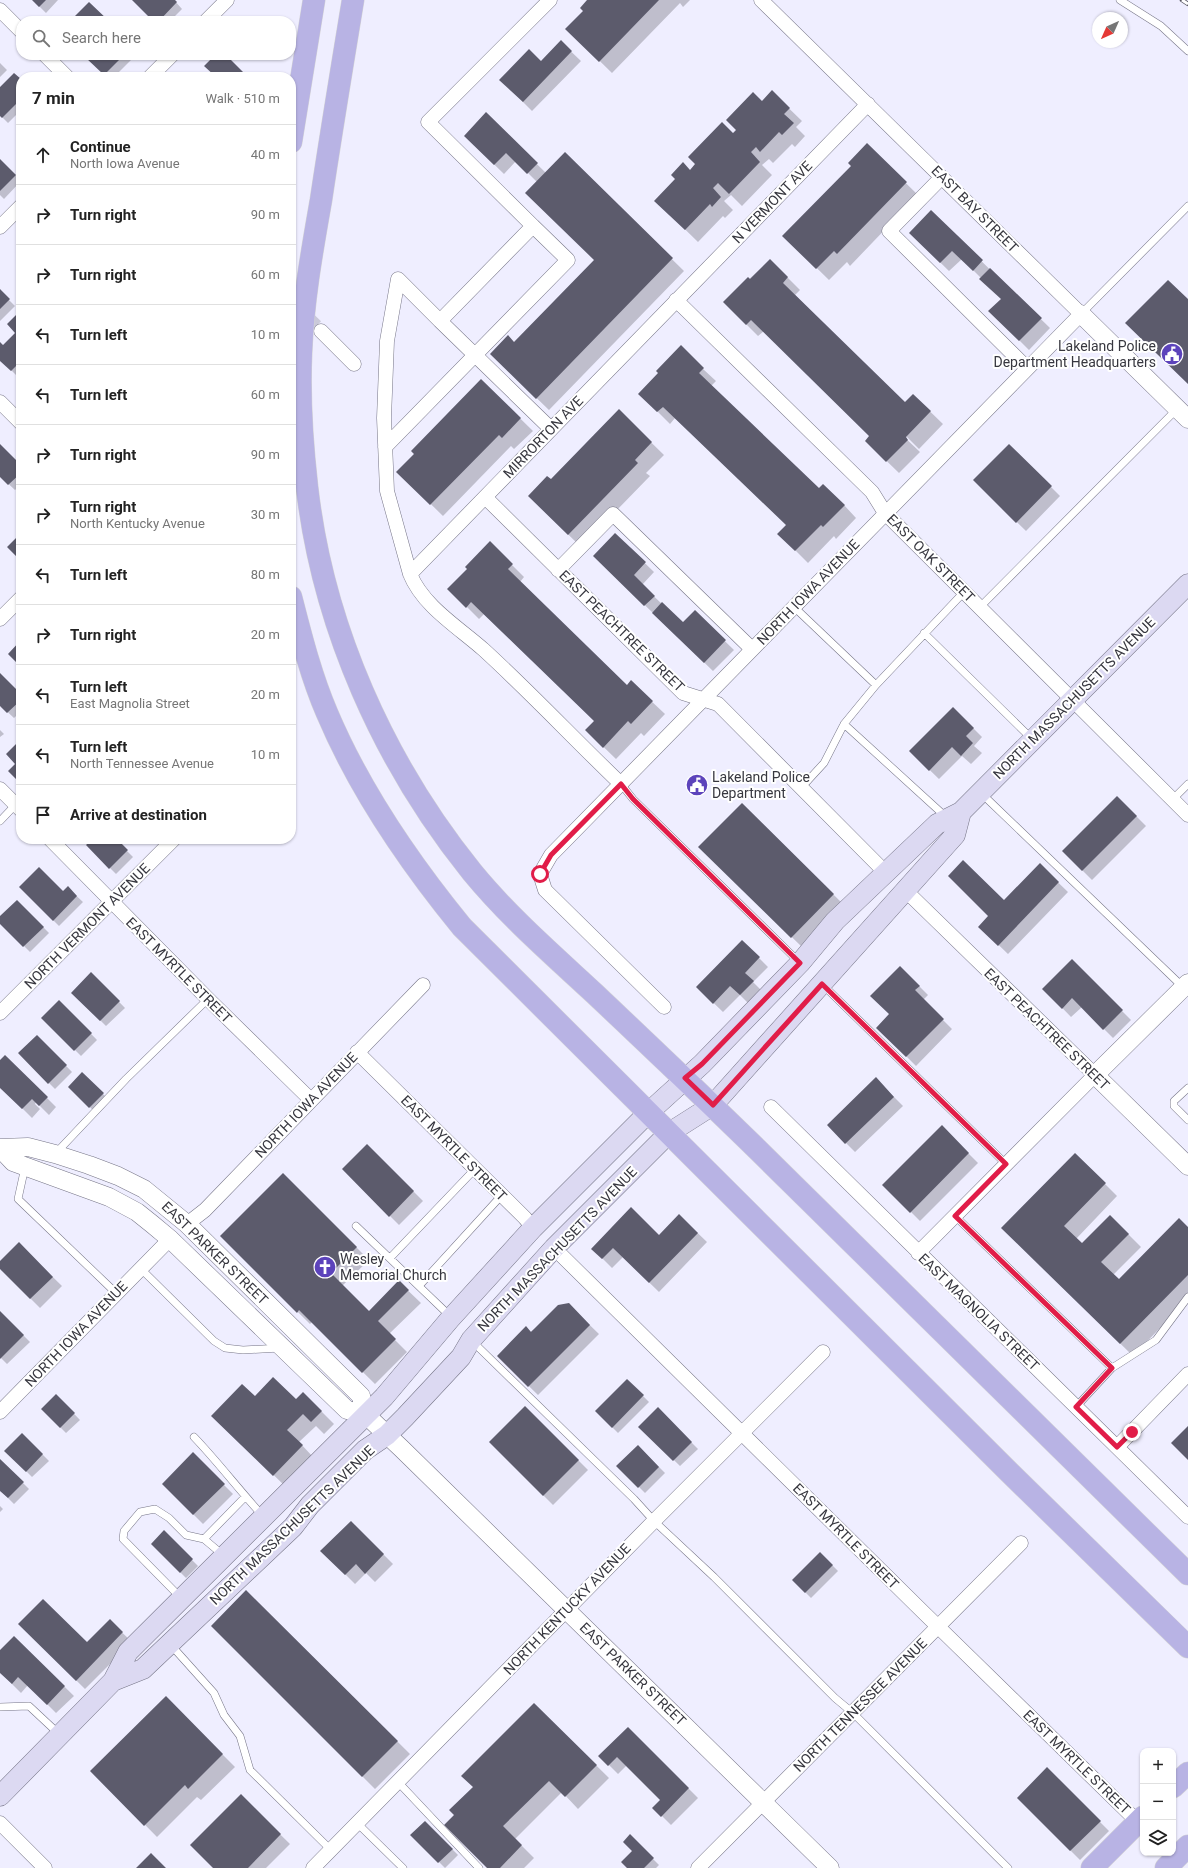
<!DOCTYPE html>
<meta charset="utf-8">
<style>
:root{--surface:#fff;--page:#f2f2f2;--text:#222;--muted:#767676;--line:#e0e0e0}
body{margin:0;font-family:Roboto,sans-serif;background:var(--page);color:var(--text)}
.controls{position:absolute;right:12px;bottom:12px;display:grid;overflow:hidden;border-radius:8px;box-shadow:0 1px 3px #0004}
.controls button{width:36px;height:36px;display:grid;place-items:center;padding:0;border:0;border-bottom:1px solid var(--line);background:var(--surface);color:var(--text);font:20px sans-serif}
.compass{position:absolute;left:1092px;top:12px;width:36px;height:36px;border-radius:50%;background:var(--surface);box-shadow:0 1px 3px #0004;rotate:225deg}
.stop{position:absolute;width:12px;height:12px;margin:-9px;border:3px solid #e11d48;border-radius:50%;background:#fff}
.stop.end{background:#e11d48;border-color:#fff;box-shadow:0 1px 4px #0008}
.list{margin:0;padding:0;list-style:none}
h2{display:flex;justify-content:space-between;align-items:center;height:52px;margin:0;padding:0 16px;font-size:17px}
h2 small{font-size:13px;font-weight:400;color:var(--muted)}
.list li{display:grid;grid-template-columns:26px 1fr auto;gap:12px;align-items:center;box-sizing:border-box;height:60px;padding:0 16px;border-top:1px solid var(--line)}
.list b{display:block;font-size:15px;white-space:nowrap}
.list p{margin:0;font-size:13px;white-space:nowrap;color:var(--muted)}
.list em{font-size:13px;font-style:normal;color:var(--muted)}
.icon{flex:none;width:22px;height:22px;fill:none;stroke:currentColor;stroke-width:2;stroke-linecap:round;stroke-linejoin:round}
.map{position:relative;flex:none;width:1188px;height:1868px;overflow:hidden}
.search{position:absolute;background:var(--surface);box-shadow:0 1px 3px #0004;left:16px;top:16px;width:280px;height:44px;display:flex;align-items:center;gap:10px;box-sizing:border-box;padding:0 14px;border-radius:16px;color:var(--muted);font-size:15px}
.panel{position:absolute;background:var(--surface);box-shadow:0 1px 3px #0004;left:16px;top:72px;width:280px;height:772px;border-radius:16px}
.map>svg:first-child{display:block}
.shadow{fill:#0003}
.building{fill:#5c5b6c}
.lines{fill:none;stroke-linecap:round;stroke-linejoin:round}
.minor-tunnel{stroke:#cac9d9;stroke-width:14;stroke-dasharray:14 7;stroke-linecap:butt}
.service-casing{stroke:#767587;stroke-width:8}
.minor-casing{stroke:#767587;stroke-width:15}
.tertiary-casing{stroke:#767587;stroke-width:19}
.secondary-casing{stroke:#767587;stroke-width:21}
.primary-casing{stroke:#d3d3d5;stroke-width:23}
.service{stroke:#fff;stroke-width:7}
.minor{stroke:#fff;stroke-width:14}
.tertiary{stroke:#fff;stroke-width:18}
.secondary{stroke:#dcd9f2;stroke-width:20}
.primary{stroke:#b8b3e4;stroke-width:22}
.rail-casing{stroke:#56555f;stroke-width:4.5}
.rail{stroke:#fff;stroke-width:3;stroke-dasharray:9;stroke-linecap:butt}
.route{stroke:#e11d48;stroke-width:5}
.labels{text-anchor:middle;stroke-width:4;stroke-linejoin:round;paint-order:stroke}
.street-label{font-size:14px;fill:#37373f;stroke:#fff}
.poi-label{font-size:14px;fill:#37373f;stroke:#fff;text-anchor:start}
</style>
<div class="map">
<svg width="1188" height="1868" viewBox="0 0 1188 1868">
<rect width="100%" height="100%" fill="#efeeff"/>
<path class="shadow" d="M33,0h25l-12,13z
M134,0h40l8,9 -12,12h-16z
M589,0h101l-7,7 -3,-4 -68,70 -45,-44 18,-18z
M561,42l20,19 -49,50 -31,-31 40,-17z
M89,55h47l-22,22h-7l-19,-19z
M0,63l7,7 -7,7z
M21,81v29l-13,13 -8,-8v-26z
M772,92l30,29 -6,6 9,9 -10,11 -3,-3 -19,19 -4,-4 -7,6 10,10 -30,31 -11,-11 -7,6 9,9 -8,8 -2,-2 -25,26 -42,-41 78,-67z
M486,114l60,59 19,-19 119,117 -135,139 -58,-56 23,-11 81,-83 -58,-78 -21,-21 -12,13 -39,-38z
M867,145l51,50 -68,71 -3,-4 -18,18 -45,-44 68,-70z
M0,160l21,21 -17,18 -4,-4z
M931,212l119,116 -21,22 -39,-39 12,-12 -40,-40 -13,12 -39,-38z
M770,260l30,30 -5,5 110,109 8,-9 30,29 -24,25 -16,-16 -2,1 19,18 -21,21 -33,-32 4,-5 -106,-105 -6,5 -34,-34z
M0,291l15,15 -15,15z
M21,311v68h-1l-20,-20v-15l3,2 13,-13z
M703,369l13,12 -5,5 108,103 25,16 12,13 -20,21 -2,-3 -26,27 -17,-17 -4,-21 -112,-107 -5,6 -18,-18z
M481,380l52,51 -19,18 -3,-3 -68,70 -45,-44z
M619,411l45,44 -18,18 4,3 -69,71 -52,-51 22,-15z
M0,445l21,21v18l-6,6 -15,-14z
M1009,445l51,51 -34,35 -52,-51z
M615,534l39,38 -12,13 20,19 22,20 11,-12 39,38 -21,21 -119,-115z
M490,543l34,34 -4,5 107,104 4,-4 34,32 -21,22 -3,-3 -25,26 -30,-29 9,-9 -111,-107 -5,5 -30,-30 20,-20z
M0,675l21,21v15l-7,7 -14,-13z
M953,708l29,29 -8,9 8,7 -11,11 -9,-8 -23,23 -29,-28z
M0,730l4,4 -4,3z
M1117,797l29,29 -54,54 -29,-29z
M742,804l104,103 -42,42 -104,-102z
M94,839h21l18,18 -17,17 -29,-29z
M1040,865l28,27 -60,62 -28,-27z
M20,887l43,5 5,-4 15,14 -24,24z
M17,901l32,32 -19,19 -30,-30v-4z
M742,941l26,26 -15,15 9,9 -13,13 -9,-9 -17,17 -26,-25z
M1072,961l59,59 -18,18 -31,-31 -11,10 -27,-28z
M900,967l28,28 -5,5 29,29 -36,37 -38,-38 13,-14z
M92,974l33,34 -19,18 -33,-33z
M59,1001l38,39 -16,16 -38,-38z
M37,1036l35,36 -17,17 -36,-36z
M5,1056l51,51 -7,8 -13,-13 -1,2 5,5 -8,9 -32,-32v-25z
M82,1073l27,27 -13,13 -27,-26z
M876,1079l27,27 -48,46 -27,-27z
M942,1127l36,36 -58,58 -36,-36z
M367,1145l56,56 -24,24 -56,-56z
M1075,1154l42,42 -41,43 6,6 28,-29 31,31 -28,28 6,6 69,-53v71l-55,57 -131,-128z
M283,1174l86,86 -27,26 27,27 30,-31 22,21 -32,31 18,18 -32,32 -63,-62 -2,2 -89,-88z
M680,1216l27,26 -48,50 -36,-35 -11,11 -20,-20 67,-11z
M19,1244l43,42 -22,22 -40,-40v-5z
M568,1304l31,30 -61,61 -40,-39z
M0,1312l30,30 -23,22 -7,-7z
M627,1380l22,22 -31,31 -22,-22z
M303,1393l31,31 -10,10 -8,-8 -17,16 15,16 -28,29 -61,-59 30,-30 41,3z
M56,1395l24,25 -14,13 -24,-24z
M525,1407l63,63 -35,35 -63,-63z
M658,1409l40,40 -18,17 -40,-39z
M22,1434l27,27 -17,16 -26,-26z
M638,1446l27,27 -20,20 -27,-27z
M193,1454l40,40 -30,30 -40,-40z
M0,1460l29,29 -15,15 -14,-14z
M0,1506l3,3 -3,3z
M351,1522l42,42 -18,18 -9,-9 -11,11 -33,-33z
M164,1532l34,34 -12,12 -34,-34z
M820,1553l18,18 -27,27 -18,-18z
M246,1591l164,163 -35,35 -163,-163z
M110,1621l22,21 -47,47 -66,-65 68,20z
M14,1637l60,59 -18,17 -28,-28 -7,8 -21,-21v-20z
M166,1698l69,69 -34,33 -4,-3 -40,40 -65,-66z
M534,1704l75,74 -31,31 -16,-17 -47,47 19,19 -10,10h-35l-15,-81z
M628,1728l70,70 -27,27 -17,-17 8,-8 -35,-35 -9,9 -18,-18z
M1047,1769l62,62 -29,29 -62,-62z
M241,1796l49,48 -24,24h-52z
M425,1822l33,33 -13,13 -33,-33z
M630,1836l29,29 -3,3h-28l5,-17z"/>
<path class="building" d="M32,0h14l-7,7z
M132,0h43l2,2 -18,19h-6z
M587,0h72l-60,62 -34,-33 18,-18 -3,-3z
M89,2l20,19h-39z
M561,40l11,11 -49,51 -24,-22 30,-31 12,12z
M89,55h35l-20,20 -18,-17z
M215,55h11l22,22h-32l-12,-11z
M14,73l7,6v20l-19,19 -2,-2v-29z
M772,90l18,18 -6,6 10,9 -12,12 -3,-3 -19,20 -4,-5 -5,5 9,10 -31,32 -11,-11 -5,5 8,9 -9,10 -2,-3 -25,26 -31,-29 21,-22 -4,-4 12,-13 7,8 5,-6 -7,-7 34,-35 11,11 3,-3 -10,-10 27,-28 9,9z
M486,112l52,51 -11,11 -21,-21 -12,12 -30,-29z
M867,143l40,39 -70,72 -3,-3 -18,18 -34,-33 69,-70 -3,-3z
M565,152l108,106 -137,141 -46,-45 18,-19 6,7 80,-82 -69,-67z
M0,159l16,16 -16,16z
M931,210l52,50 -10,11 -21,-20 -12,12 -31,-30z
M770,259l18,18 -5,6 122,119 8,-8 18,17 -25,26 2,3 -22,22 -21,-21 4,-5 -118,-116 -5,5 -23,-23 25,-25 2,2z
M990,268l52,50 -23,23 -31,-30 13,-12 -22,-20z
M1168,280l20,19v85l-63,-61z
M0,289l10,10 -10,10z
M21,310v51l-10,10 -11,-10v-19l3,3 12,-12 -8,-9z
M681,345l23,23 -5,5 120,115 4,-4 22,21 -22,22 -2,-2 -26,26 -18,-17 9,-9 -123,-118 -6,5 -19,-18 20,-21 -2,-2z
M481,379l40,39 -19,20 -3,-3 -69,70 -34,-33 18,-18 -3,-3z
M619,409l33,33 -17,18 3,3 -70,72 -40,-39 19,-20 4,3z
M0,444l21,21v8l-13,12 -8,-8z
M1009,444l43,42 -36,37 -43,-43z
M21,533v28l-14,-14z
M615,533l31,29 -12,13 21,21 -11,10 -51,-50z
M490,541l23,23 -5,5 119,116 4,-5 22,21 -22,23 -3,-3 -25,27 -18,-18 9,-9 -123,-119 -5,6 -19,-19 20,-20 -2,-2z
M662,602l21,20 12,-12 31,30 -22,23 -52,-50z
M21,640v27l-13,-13z
M0,673l21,21v6l-14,13 -7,-7z
M953,707l21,21 -8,8 7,7 -12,13 -9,-9 -23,24 -20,-20z
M21,739v41l-2,2 -11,-11 7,-7 -9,-10z
M1117,796l20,20 -55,55 -20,-20z
M742,803l92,91 -43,44 -93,-91z
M92,839h25l11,11 -19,19 -23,-24z
M963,860l41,40 36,-37 19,19 -61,64 -20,-19 10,-11 -40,-40z
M39,867l24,24 5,-5 9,10 -24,25 -34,-34z
M17,900l27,27 -21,20 -23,-23v-8z
M742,940l18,17 -15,16 9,8 -14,14 -10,-9 -17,18 -17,-17z
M1072,959l51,51 -20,20 -31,-32 -10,11 -20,-20z
M900,966l20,20 -5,4 29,29 -38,38 -30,-29 13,-14 -19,-18z
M91,972l29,29 -20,20 -29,-28z
M59,1000l33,33 -18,18 -33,-33z
M37,1035l30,30 -19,19 -30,-31z
M5,1055l43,42 -9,9 -7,-7 -10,10 -22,-21v-28z
M82,1072l22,21 -15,15 -21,-21z
M876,1077l18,20 -49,47 -18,-19z
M942,1125l27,28 -59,60 -28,-28z
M367,1144l47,47 -25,26 -47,-48z
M1075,1153l31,30 -42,43 18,17 28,-28 19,19 -28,28 18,17 60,-61 9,9v48l-68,69 -119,-116z
M283,1173l74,74 -26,26 38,38 30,-31 10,10 -31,31 18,18 -34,34 -63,-63 -2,3 -77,-77z
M631,1207l28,28 20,-21 19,19 -49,50 -36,-35 -11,11 -11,-10z
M19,1242l34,35 -23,22 -30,-30v-8z
M569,1303l21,22 -62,62 -31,-31 29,-30 5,6 27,-27z
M0,1311l24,24 -24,24z
M273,1377l23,22 7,-7 19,19 -11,11 -8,-8 -16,16 16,15 -30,31 -62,-60 31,-32 13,12z
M627,1379l17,16 -32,33 -17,-17z
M56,1394l19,19 -15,15 -19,-19z
M525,1406l54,54 -36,36 -54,-54z
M658,1407l34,35 -19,19 -35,-34z
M1188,1426v34l-17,-17z
M22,1433l21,21 -17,18 -22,-21z
M638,1445l21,22 -21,21 -22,-22z
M193,1452l32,32 -32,31 -31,-31z
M0,1459l24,23 -16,16 -8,-7z
M351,1521l33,33 -19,20 -9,-10 -11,11 -25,-24z
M164,1530l29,29 -13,14 -29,-29z
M820,1552l13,13 -28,28 -13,-13z
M246,1590l152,151 -36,36 -151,-151z
M43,1599l44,43 23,-23 13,13 -47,49 -58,-57z
M14,1636l51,50 -18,19 -29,-28 -6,7 -12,-11v-23z
M166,1696l57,58 -35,35 -3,-4 -41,41 -54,-55z
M534,1703l63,62 -32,32 -16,-16 -46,45 19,19 -22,23h-13l-43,-43 10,-10 -5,-5 24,-23 -12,-11z
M628,1727l61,61 -28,29 -9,-9 8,-8 -43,-43 -9,9 -10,-10z
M1047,1767l54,54 -31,30 -53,-53z
M241,1794l40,40 -33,34h-35l-23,-23z
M425,1821l28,28 -15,14 -28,-28z
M630,1834l24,24 -10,10h-17l-6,-6 11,-11 -9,-9z
M151,1853l15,15h-30z"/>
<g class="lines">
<path class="minor-tunnel" d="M291,302l30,29"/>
<g class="service-casing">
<path id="service" d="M1120,0l41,26 27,25
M1081,314l107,-108
M793,606l83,79
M980,607l197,-198
M924,633l108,106
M844,724l102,93
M621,784l12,15 167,164
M801,788l23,-25 20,-39 32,-39 89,-94
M982,794l201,193
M1172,800l16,-16
M0,821l21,-22
M822,984l184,180
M1188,1088l-14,13v5l14,14
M56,1153l70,-74 82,-80
M25,1167l-7,32 98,94
M955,1216l157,152
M356,1226l94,90
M390,1258l85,-89
M140,1268l74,73 11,7 18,2 37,-2
M419,1286l83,-91
M472,1341l162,158 20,22 60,56 121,121 18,15 155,155
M1076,1407l36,-39 44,-28 32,-43
M194,1437c24,25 45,53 69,79
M223,1555l-19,-16 41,-42
M181,1598l-58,-59 1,-8 16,-19 15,-3 14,9 17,17 18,4
M170,1644l44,49 10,22 16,21 10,34 81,80
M0,1707l29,-1 30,28
M398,1782l81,86
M357,1823l46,45"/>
</g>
<g class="minor-casing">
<path id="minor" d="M550,0l-122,122 105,104 -93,95 -42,-42 -11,62 -3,77 3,73 23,83c13,32 48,53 74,76 47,43 91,90 137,134
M0,10l21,21
M206,21l21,-21
M45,55l22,22
M150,77l22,-22
M942,177l-53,54 138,137
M0,227l21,-21
M676,300l196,192 13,21 303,302
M440,321l111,108
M321,331l33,33
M0,402l21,21
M385,447l183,-187 -35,-34
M485,497l198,196 35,11 168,169
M558,570l55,-56 139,135
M410,574l458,-470
M0,619l21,-21
M0,789l21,21
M50,839l158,160 102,100
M906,891l189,184 -177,178
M664,1007l-119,-117 -5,-16 11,-19 530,-541 -320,-314
M0,1013l174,-174
M357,1052l168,166 8,10
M771,1107l417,410
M187,1224l18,-14 218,-225
M554,1248l368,363 216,211
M0,1412l170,-173
M1117,1447l71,-73
M0,1823l45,45
M313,1868l341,-347 169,-169
M698,1868l323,-325"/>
</g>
<g class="tertiary-casing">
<path id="tertiary" d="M1081,314l107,105
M1188,983l-93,92 93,91
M0,1148l13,14 96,35 28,15 15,12 18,15 177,171 18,4 37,35 428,419
M0,1148l28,-1 27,7 34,11 29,11 26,13 43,35 174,172 4,18"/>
</g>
<g class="secondary-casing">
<path id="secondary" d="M113,1681l30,-12 150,-142 17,-22 55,-55 22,-15 18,-18 56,-60 10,-17 83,-92 115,-115 44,-28 242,-270 6,-23
M0,1796l113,-115 15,-29 256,-255 66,-78 83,-91 116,-116 53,-48 98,-101 35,-42 102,-97 24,-12 227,-228"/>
</g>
<g class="primary-casing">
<path id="primary" d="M353,0c-11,67 -22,133 -32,200 -9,51 -18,101 -20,153 -2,44 1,90 6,134 16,140 77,276 165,385 37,45 81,83 123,122 56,53 112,106 167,160 142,140 284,280 426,420
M291,142l23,-142
M291,597c10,39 20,79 36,116 33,78 81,148 135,214l547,545 179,175
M1173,1787l15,-14
M1092,1868l51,-51
M1166,1868l22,-22"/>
</g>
<use href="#service" class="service"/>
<use href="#minor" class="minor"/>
<use href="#tertiary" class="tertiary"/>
<use href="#secondary" class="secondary"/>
<use href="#primary" class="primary"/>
<g class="rail-casing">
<path id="rail" d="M1182,0l6,4"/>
</g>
<use href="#rail" class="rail"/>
</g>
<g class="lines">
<path class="route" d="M540,874l11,-19 70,-71 12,15 167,164 -98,101 -17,14 28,27 109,-121 184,180 -51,52 157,152 -36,39 41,40 15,-15"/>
</g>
<defs>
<g id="civic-disc" transform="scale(1.15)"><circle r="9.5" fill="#5c43bb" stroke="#fff"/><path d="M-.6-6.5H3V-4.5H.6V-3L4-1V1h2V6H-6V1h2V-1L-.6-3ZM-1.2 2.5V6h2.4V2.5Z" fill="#fff"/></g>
<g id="church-disc" transform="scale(1.15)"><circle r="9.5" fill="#5c43bb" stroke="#fff"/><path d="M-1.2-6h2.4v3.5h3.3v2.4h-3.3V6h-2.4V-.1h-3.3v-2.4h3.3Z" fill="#fff"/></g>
</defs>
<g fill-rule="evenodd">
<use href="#civic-disc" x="1172" y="354"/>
<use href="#civic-disc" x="697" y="785"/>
<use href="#church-disc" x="325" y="1267"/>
</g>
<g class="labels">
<g class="street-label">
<text transform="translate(772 202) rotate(-46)" y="5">N VERMONT AVE</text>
<text transform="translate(975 209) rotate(45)" y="5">EAST BAY STREET</text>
<text transform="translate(543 437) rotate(-46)" y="5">MIRRORTON AVE</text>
<text transform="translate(931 558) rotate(45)" y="5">EAST OAK STREET</text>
<text transform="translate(808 592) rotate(-46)" y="5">NORTH IOWA AVENUE</text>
<text transform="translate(622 631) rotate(44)" y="5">EAST PEACHTREE STREET</text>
<text transform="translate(1074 698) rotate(-45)" y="5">NORTH MASSACHUSETTS AVENUE</text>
<text transform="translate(87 926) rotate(-45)" y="5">NORTH VERMONT AVENUE</text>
<text transform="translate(179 970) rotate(45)" y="5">EAST MYRTLE STREET</text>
<text transform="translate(1047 1029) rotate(44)" y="5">EAST PEACHTREE STREET</text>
<text transform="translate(306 1105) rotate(-46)" y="5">NORTH IOWA AVENUE</text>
<text transform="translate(454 1148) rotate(45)" y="5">EAST MYRTLE STREET</text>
<text transform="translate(557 1249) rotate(-46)" y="5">NORTH MASSACHUSETTS AVENUE</text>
<text transform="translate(215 1253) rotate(44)" y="5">EAST PARKER STREET</text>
<text transform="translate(979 1312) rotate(44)" y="5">EAST MAGNOLIA STREET</text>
<text transform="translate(76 1334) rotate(-46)" y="5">NORTH IOWA AVENUE</text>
<text transform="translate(292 1525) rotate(-44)" y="5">NORTH MASSACHUSETTS AVENUE</text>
<text transform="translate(846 1536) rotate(45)" y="5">EAST MYRTLE STREET</text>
<text transform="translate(567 1609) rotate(-46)" y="5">NORTH KENTUCKY AVENUE</text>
<text transform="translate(633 1674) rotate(44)" y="5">EAST PARKER STREET</text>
<text transform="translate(860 1705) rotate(-45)" y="5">NORTH TENNESSEE AVENUE</text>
<text transform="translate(1077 1762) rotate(44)" y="5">EAST MYRTLE STREET</text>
</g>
<g class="poi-label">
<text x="1156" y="351" text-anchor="end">Lakeland Police<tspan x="1156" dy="16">Department Headquarters</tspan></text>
<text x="712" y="782">Lakeland Police<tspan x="712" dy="16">Department</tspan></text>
<text x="340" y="1264">Wesley<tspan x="340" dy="16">Memorial Church</tspan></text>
</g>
</g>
</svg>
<div class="controls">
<button>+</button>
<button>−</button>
<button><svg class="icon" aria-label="layers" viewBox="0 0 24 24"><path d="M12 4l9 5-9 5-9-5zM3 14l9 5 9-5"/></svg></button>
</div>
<svg class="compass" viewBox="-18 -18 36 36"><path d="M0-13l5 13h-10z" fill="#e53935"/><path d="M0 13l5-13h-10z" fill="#767676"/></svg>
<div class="stop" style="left:540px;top:874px"></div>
<div class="stop end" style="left:1132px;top:1432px"></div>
<div class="search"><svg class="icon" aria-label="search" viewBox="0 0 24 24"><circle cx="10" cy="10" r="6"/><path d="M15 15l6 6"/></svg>Search here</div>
<section class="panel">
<h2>7 min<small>Walk · 510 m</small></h2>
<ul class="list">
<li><svg class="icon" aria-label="ahead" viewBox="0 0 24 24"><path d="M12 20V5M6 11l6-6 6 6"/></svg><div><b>Continue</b><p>North Iowa Avenue</p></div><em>40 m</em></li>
<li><svg class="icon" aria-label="right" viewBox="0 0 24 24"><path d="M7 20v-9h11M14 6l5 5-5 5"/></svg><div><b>Turn right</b></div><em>90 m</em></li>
<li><svg class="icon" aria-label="right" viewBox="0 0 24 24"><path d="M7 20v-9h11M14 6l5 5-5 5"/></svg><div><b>Turn right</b></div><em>60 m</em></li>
<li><svg class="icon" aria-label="left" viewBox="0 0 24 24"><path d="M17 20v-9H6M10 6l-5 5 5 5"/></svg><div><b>Turn left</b></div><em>10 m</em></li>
<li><svg class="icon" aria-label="left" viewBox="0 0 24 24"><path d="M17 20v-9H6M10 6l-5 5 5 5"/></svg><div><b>Turn left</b></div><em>60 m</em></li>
<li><svg class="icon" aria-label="right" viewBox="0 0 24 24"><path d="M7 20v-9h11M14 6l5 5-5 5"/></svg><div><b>Turn right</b></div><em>90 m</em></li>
<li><svg class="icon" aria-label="right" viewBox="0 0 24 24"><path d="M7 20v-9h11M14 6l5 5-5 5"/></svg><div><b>Turn right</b><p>North Kentucky Avenue</p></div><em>30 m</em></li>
<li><svg class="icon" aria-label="left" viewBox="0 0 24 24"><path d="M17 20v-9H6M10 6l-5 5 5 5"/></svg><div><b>Turn left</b></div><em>80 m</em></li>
<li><svg class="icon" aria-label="right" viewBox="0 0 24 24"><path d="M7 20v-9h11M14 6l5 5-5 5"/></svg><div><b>Turn right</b></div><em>20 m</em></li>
<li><svg class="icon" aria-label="left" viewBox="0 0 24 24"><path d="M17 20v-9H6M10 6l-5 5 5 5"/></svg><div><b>Turn left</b><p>East Magnolia Street</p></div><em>20 m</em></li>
<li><svg class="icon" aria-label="left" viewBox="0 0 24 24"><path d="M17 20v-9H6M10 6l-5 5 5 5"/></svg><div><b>Turn left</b><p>North Tennessee Avenue</p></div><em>10 m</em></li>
<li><svg class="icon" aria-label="arrive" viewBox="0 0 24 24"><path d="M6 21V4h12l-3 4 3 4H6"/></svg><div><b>Arrive at destination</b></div></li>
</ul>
</section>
</div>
